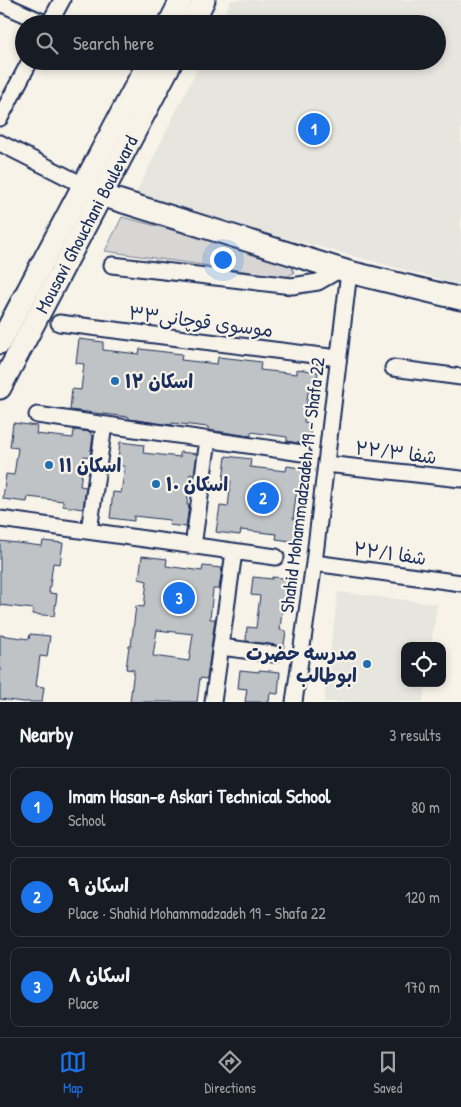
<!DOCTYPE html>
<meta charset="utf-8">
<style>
:root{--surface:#171b24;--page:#242831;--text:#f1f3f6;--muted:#9ea1a6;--line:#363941;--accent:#1a73e8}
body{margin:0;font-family:"Patrick Hand","Playpen Sans Arabic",sans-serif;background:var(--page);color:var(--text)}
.controls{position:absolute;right:15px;bottom:15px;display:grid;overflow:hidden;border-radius:10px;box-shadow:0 2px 8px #0003}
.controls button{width:45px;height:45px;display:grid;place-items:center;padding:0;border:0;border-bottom:1px solid var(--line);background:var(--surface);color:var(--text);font:25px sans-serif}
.you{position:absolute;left:222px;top:259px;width:18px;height:18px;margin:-12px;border:4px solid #fff;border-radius:50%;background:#1a73e8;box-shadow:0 0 0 8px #1a73e833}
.badge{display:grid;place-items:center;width:32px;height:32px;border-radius:50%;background:var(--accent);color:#fff;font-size:16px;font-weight:700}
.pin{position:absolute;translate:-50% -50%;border:2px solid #fff;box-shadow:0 1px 5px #0006}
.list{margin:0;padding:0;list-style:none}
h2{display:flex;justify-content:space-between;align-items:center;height:65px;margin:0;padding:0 20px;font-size:21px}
h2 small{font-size:16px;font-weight:400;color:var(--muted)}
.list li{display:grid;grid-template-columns:32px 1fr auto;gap:15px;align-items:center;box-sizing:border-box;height:80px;margin:0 10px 10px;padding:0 10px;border:1px solid var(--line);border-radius:10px}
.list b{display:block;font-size:19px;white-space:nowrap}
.list p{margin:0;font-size:16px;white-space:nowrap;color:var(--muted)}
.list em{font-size:16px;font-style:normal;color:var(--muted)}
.icon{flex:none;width:28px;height:28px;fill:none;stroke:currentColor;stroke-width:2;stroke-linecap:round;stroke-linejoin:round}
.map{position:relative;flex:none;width:461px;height:702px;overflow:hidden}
.search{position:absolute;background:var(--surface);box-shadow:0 2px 8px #0003;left:15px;right:15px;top:15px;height:55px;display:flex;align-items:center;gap:12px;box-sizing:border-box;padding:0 18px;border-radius:28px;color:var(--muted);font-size:19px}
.sheet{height:335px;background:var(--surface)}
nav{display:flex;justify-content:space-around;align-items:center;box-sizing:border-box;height:70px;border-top:1px solid var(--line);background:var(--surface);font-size:14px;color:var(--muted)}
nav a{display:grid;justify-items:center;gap:2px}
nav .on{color:var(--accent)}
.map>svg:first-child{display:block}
.built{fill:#e6e5de}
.green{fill:#d7d6d4;stroke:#798299}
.building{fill:#c0c3c5;stroke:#1b2f5e;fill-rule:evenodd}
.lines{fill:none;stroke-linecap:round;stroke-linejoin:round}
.street-casing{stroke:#1b2f5e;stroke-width:19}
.secondary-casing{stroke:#1b2f5e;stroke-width:25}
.street{stroke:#f7f3e8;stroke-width:15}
.secondary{stroke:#f7f3e8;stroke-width:21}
.poi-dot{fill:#1f6fb2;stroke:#f7f3e8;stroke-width:2}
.labels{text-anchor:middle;stroke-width:4.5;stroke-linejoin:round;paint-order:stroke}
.street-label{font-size:19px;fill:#1b2f5e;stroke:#f7f3e8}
.poi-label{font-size:19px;font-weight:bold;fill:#1b2f5e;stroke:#f7f3e8;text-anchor:start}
</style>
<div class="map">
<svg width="461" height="702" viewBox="0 0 461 702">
<rect width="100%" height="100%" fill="#f7f3e8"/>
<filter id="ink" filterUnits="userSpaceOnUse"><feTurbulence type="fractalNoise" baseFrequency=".02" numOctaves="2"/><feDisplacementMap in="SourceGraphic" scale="10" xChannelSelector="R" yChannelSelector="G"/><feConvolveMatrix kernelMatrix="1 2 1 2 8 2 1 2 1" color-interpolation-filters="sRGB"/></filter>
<g filter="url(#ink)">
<path class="built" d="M231,0h230v285l-327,-88 67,-136h236v-37h-217z
M338,592l99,12 -6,42h-26v37h21l-3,19h-99z"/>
<path class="green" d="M122,217l157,41 13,9 2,6 -8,4 -181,-26z"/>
<path class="building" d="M79,339l24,3v8l36,4 1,-5 42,5 -1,6 36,4 1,-7 19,2 24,3 -1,8 37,4v-5l21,3 -3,21 -7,-1 -4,30 7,1 -2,22 -22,-4v-4l-36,-5v4l-43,-6v-3l-36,-4v2l-43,-6v-2l-59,-7 2,-21 9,1 3,-26 -8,-1z
M13,423l24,3 -1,8 37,4 1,-8 17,2v3l2,1 -3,21 -6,-1 -4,30 6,1 -3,22 -20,-3v-5l-35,-4 -1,5 -24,-3 3,-25 8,1 4,-27 -8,-1z
M120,442l24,3 -1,8 37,4v-5l17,2 -3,21 -4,-1 -3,31h2l-3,22 -17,-2 1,-5 -36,-4v5l-24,-3 3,-26 8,1 4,-27h-8z
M226,456l25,3 -1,8 36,4 1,-5 20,3 -2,21 -8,-1 -4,30 8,1 -3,22 -22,-3 1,-5 -36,-4 -1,5 -24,-3 4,-26 8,1 3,-26 -8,-1z
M0,541l42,5 1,-5 20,2 -3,21 -7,-1 -4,30 8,1 -3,22 -22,-2 1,-5 -33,-4z
M142,556l25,3 -1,7 36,5 1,-5 19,2 -3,21h-6l-3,30h5l-8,60 -7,-1 -3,24h-67l4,-32 -8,-1 3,-23h2l5,-40 8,1 3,-26 -8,-2zM157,630l36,4 -4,27 -36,-5z
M253,577l19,2v-2l21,2 -2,22 -8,-1 -3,30 6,1 -3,21 -3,-5 -4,-2 -30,-4 1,-14 9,1 4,-32 -9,-1z
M30,634l20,2 -3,21 -7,-1 -4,30 8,1 -2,15h-19l-23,-3v-64l29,4z
M240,670l19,2v-2l21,2 -2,22 -8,-1 -1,9h-24l2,-13 -9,-1z"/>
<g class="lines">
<g class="street-casing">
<path id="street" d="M0,3l47,21
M49,24l13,-24
M0,118l30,-57
M0,143l83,42
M112,265l180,21 26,-4 21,-12
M59,323l279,35
M393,368l68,9
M37,415l265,38
M326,464l135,15
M0,519l276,38
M89,531l15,-106
M193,546l15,-106
M314,563l147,20
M221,647l53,7
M213,702l21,-150
M294,702l20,-139 35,-291"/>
</g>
<g class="secondary-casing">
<g id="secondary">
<path d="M169,24l12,-24"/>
<path d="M192,24l12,-24"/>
<path d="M83,185l18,10 248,77 112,27"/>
<path d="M0,343l149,-282"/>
<path id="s1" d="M0,388l172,-327"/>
</g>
</g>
<use href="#street" class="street"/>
<use href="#secondary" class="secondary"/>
</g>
</g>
<g class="poi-dot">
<circle cx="115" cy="381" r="5"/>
<circle cx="49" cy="465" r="5"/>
<circle cx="156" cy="484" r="5"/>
<circle cx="367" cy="664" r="5"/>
</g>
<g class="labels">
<g class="street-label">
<text dy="7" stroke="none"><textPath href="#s1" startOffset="185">Mousavi Ghouchani Boulevard</textPath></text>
<text transform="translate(201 321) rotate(7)" y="7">موسوی قوچانی۳۳</text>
<text transform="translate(396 452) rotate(7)" y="7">شفا ۲۲/۳</text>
<text transform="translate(302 485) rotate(-83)" y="7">Shahid Mohammadzadeh 19 - Shafa 22</text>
<text transform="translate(390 553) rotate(8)" y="7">۲۲/۱ شفا</text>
</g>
<g class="poi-label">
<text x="125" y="388">اسکان ۱۲</text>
<text x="59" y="472">اسکان ۱۱</text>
<text x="166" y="491">اسکان ۱۰</text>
<text x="357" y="660" text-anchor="end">مدرسه حضرت<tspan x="357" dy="22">ابوطالب</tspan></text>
</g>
</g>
</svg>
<div class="controls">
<button><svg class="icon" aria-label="locate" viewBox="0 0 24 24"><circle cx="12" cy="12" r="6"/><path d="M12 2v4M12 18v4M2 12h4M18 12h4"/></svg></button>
</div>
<div class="you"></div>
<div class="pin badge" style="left:314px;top:129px">1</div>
<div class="pin badge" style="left:263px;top:498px">2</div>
<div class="pin badge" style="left:179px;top:598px">3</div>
<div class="search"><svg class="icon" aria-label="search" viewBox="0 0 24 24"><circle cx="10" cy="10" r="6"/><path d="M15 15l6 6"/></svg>Search here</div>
</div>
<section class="sheet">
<h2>Nearby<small>3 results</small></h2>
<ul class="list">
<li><span class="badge">1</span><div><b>Imam Hasan-e Askari Technical School</b><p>School</p></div><em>80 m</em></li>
<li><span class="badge">2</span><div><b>اسکان ۹</b><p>Place · Shahid Mohammadzadeh 19 - Shafa 22</p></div><em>120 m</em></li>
<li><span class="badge">3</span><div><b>اسکان ۸</b><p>Place</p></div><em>170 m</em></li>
</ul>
</section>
<nav>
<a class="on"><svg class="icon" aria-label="map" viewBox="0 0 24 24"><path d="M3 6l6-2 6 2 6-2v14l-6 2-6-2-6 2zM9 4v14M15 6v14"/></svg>Map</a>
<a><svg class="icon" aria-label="directions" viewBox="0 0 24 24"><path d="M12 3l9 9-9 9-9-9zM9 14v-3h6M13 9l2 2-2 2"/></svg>Directions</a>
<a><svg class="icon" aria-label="saved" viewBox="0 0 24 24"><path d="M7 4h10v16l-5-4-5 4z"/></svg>Saved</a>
</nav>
